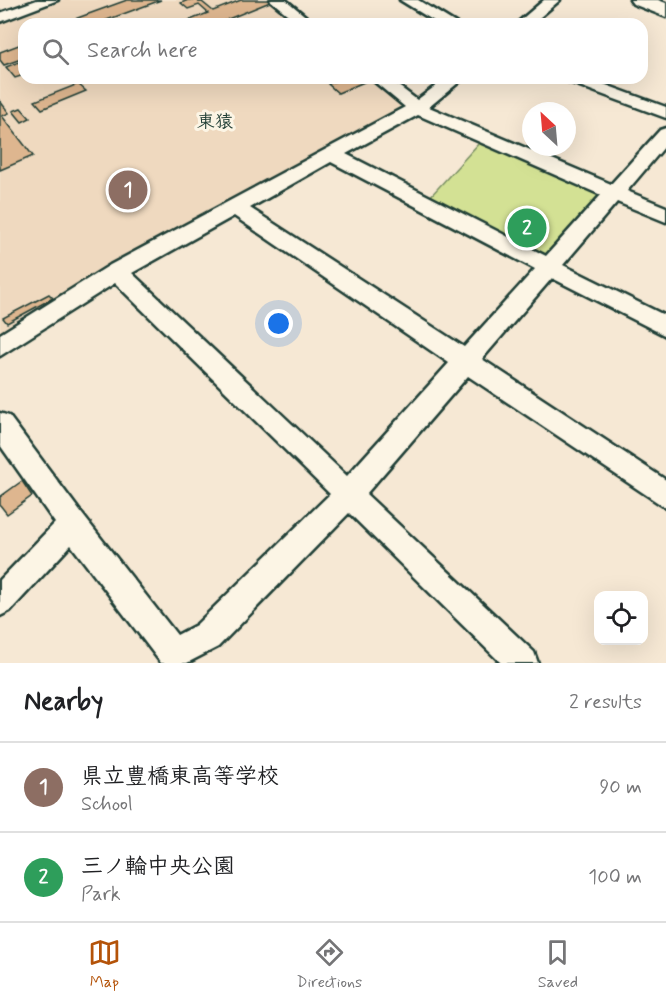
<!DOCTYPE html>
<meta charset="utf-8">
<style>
:root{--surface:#fff;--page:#f2f2f2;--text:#202124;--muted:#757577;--line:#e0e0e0;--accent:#b45309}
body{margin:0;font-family:Mynerve,"Klee One",sans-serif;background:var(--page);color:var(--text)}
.controls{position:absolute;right:18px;bottom:18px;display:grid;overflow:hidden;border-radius:12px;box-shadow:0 6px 24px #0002}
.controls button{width:54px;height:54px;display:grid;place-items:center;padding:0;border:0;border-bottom:2px solid var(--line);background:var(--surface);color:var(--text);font:30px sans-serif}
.compass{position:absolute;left:522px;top:102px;width:54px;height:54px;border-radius:50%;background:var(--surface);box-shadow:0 6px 24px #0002;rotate:334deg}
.you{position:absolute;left:279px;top:324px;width:21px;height:21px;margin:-15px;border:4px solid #fff;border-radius:50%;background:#1a73e8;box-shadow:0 0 0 9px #1a73e833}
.badge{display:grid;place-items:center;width:39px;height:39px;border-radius:50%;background:var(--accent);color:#fff;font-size:20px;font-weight:700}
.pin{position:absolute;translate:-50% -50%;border:3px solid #fff;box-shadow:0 2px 6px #0006}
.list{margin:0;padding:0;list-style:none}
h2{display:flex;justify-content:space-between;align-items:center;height:78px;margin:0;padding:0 24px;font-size:26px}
h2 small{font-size:20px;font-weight:400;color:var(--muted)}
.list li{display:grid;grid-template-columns:39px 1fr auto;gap:18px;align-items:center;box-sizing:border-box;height:90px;padding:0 24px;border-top:2px solid var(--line)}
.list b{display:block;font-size:22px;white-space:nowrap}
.list p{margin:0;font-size:20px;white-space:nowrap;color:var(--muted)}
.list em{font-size:20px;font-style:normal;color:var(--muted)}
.icon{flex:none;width:33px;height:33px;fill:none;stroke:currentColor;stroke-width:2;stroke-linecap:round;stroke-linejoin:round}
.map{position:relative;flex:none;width:666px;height:663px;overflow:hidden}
.search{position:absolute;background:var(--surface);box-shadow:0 6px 24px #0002;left:18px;right:18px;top:18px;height:66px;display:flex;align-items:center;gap:15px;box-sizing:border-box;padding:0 21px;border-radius:18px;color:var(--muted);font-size:22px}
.sheet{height:258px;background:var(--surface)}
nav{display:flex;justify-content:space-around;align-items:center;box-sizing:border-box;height:84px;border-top:2px solid var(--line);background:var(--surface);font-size:16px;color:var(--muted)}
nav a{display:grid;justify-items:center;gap:3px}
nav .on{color:var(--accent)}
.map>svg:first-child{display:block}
.built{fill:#efd9bf}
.green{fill:#d3e194;stroke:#798f64;stroke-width:1.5}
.building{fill:#deb68f;stroke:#1f3d34;stroke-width:1.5}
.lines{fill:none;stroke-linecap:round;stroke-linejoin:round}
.minor-casing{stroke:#1f3d34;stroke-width:5}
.highway-casing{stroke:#1f3d34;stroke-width:5}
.minor{fill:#fcf5e5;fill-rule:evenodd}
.highway{fill:#fcf5e5;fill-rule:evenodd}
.labels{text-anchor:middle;stroke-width:6;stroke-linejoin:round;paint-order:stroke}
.far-neighbourhood-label{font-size:18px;font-weight:bold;fill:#1f3d34;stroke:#fcf5e5}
</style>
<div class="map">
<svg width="666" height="663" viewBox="0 0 666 663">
<rect width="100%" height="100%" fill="#f6e8d4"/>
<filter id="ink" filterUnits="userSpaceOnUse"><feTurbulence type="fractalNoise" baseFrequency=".0167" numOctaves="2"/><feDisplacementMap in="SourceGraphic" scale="12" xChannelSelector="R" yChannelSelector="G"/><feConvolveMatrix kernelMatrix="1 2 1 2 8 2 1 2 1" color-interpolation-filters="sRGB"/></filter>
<g filter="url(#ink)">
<path class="built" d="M62,0h208l31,24h-277v54h348l34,27v4l-406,226v-314z"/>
<path class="green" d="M481,141l116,50 4,4 -52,61 -8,3 -113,-60z"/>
<path class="building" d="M127,0h34l-65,24h-35z
M188,0h15l-5,2h4l11,9 28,-11h26l3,2 -54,22h-36l28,-11 -9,-8 -11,4 -7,-6z
M24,43v15l-20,7 -4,-5v-8z
M24,60v15l-9,3 -9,-11z
M344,78h14l6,4 -26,11 -10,-9z
M78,84l8,7 -44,18 -7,-8z
M0,101l9,12 -7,3 31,40 -33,14z
M21,108l9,10 -8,4 -9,-11z
M49,294l4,4 -46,25 -4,-5z
M22,481l10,15 -25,18 -7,-9v-8z"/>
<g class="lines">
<g class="minor-casing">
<path id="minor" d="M37,0h21l-58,22v-9z
M270,0h16l29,24h-16z
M400,0h18l39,24h-18z
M544,0h16l-28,24h-16z
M370,78h18l29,22 29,-22h18l-35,29 182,77 49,-54 6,-2v17l-39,46 39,16v15l-49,-20 -54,63 103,51v20l-114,-58 -70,81 184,121v28l-198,-132 -102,118 168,158 4,11h-37l-152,-150 -131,134 -31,16h-26l-90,-118 -61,66 -10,5v-36l55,-57 -55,-78v-32l9,3 73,98 95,121 19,-10 134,-131 -215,-211 -115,73v-22l110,-69 295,-158zM418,115l183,80 -55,61 -200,-102zM331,162l204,107 -71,78 -214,-139zM234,216l215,147 -102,113 -215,-203z
M564,78h23l79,29v11l-100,-37z"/>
</g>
<g class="highway-casing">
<path id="highway" d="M630,0h28l8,3v14l-33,-13z"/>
</g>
<use href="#minor" class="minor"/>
<use href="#highway" class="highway"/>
</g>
</g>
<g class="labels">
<g class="far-neighbourhood-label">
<text x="215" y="127">東猿</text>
</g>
</g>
</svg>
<div class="controls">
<button><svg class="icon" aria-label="locate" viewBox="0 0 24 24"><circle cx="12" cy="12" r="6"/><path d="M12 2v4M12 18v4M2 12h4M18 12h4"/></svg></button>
</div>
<svg class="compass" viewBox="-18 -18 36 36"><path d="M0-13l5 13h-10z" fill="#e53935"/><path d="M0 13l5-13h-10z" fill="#757577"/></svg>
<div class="you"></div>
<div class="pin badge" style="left:128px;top:190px;background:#8d6e63">1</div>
<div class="pin badge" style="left:527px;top:228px;background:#2e9e5b">2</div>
<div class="search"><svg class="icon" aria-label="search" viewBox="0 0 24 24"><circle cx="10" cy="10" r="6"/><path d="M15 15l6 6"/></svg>Search here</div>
</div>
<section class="sheet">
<h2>Nearby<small>2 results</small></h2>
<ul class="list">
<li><span class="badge" style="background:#8d6e63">1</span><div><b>県立豊橋東高等学校</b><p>School</p></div><em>90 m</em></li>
<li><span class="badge" style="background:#2e9e5b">2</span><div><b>三ノ輪中央公園</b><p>Park</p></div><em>100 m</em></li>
</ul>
</section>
<nav>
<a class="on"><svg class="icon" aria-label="map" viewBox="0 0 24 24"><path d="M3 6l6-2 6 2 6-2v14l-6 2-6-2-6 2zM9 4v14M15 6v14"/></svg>Map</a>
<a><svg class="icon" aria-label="directions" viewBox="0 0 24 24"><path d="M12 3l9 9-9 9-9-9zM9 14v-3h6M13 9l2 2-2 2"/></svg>Directions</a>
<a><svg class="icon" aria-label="saved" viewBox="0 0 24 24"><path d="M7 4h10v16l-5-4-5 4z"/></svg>Saved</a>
</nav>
